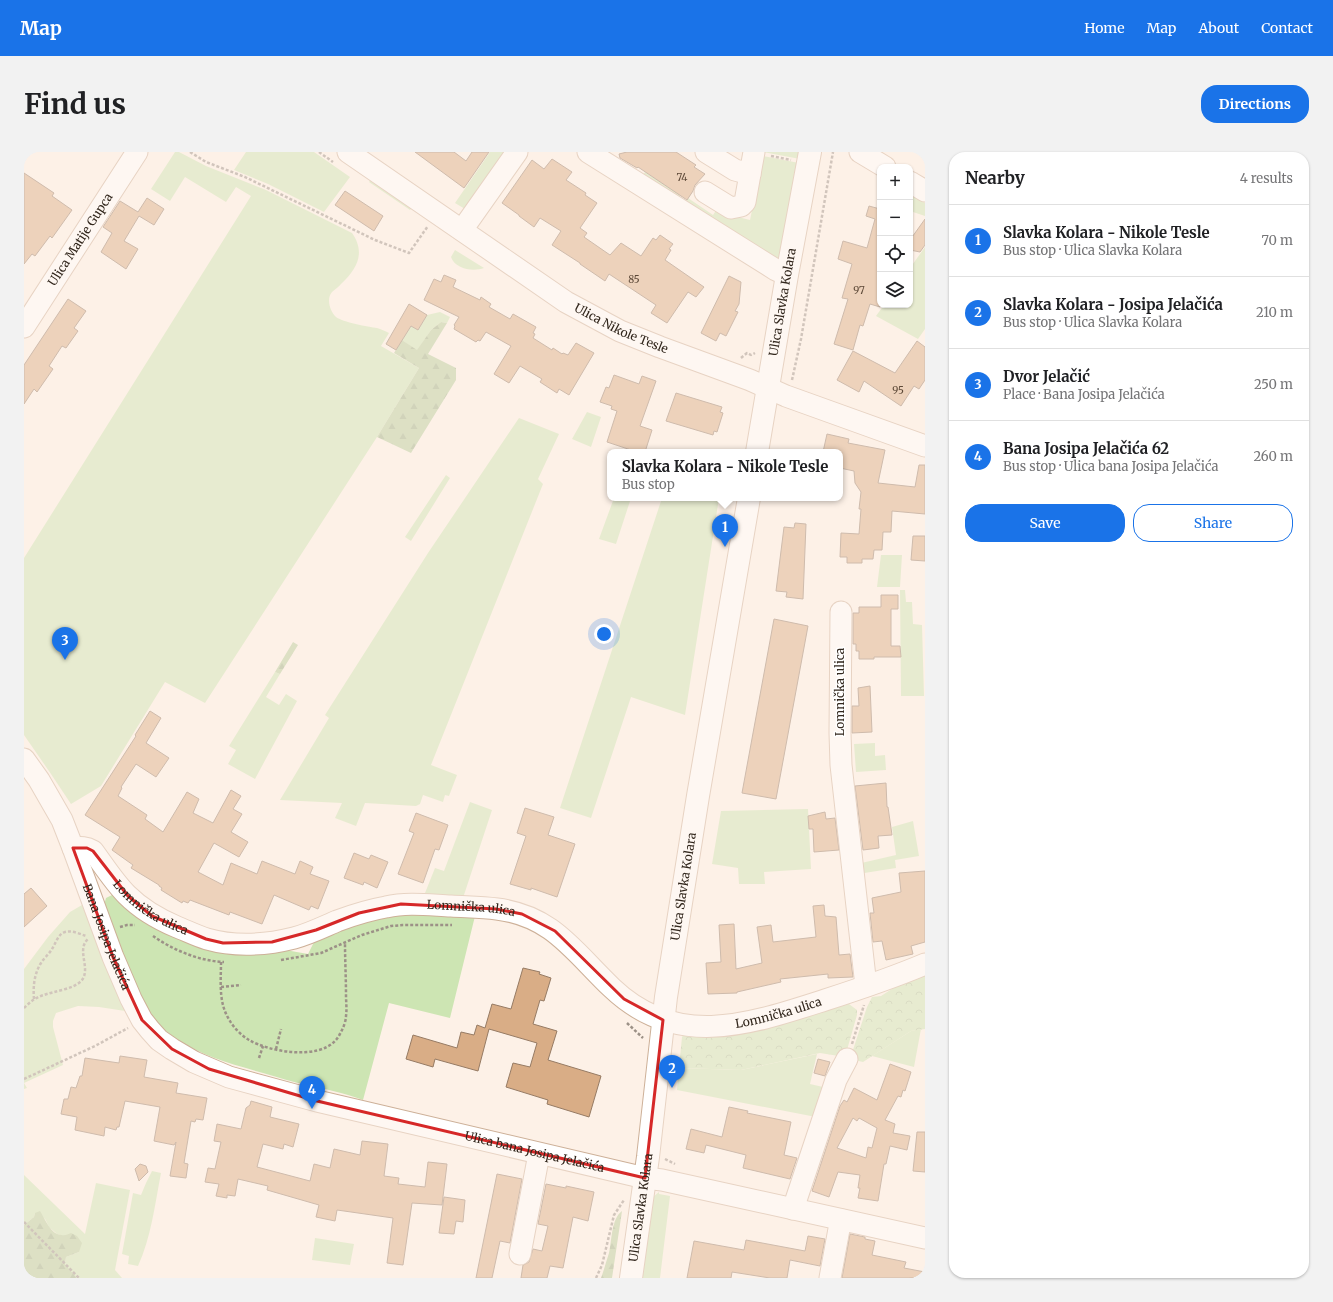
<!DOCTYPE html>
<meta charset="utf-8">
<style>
:root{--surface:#fff;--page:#f2f2f2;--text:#202124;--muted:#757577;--line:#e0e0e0;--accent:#1a73e8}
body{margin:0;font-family:Merriweather,serif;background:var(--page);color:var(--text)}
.controls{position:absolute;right:12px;top:12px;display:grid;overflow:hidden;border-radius:8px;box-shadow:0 1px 3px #0004}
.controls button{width:36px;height:36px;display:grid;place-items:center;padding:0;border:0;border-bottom:1px solid var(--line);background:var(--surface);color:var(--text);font:20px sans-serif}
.you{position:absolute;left:580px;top:482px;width:14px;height:14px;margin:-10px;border:3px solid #fff;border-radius:50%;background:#1a73e8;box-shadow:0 0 0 6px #1a73e833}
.badge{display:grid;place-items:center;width:26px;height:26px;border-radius:50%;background:var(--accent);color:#fff;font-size:13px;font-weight:700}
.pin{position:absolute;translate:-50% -33px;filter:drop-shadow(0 1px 2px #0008)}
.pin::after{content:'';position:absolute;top:21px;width:14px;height:12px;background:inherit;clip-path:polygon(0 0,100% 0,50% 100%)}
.popup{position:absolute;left:583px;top:297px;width:236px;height:52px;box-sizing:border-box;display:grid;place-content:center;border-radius:8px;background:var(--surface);filter:drop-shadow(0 1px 3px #0005);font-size:13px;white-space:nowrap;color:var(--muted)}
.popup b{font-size:15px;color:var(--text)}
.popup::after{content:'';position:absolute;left:50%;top:100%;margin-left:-8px;border:8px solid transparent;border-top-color:var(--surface)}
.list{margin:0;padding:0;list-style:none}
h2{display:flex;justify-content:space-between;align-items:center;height:52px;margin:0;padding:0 16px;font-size:17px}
h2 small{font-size:13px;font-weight:400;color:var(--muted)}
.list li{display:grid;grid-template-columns:26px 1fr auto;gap:12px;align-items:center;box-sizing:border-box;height:72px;padding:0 16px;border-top:1px solid var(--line)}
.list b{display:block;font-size:15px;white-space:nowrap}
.list p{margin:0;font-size:13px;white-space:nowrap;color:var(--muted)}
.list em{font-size:13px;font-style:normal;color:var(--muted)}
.actions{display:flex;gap:8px;padding:12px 16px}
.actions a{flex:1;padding:9px 0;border:1px solid var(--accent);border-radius:16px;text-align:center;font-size:14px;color:var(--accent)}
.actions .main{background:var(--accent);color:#fff}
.icon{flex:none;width:22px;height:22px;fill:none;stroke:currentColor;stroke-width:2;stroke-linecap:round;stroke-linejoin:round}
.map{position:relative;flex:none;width:901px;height:1126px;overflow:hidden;border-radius:16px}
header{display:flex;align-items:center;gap:24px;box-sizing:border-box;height:56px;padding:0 20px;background:var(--accent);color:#fff}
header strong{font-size:19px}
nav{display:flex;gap:22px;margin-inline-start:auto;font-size:14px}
.intro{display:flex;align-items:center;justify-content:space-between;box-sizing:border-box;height:96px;padding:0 24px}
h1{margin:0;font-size:28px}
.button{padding:10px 18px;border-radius:16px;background:var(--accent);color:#fff;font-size:14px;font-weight:700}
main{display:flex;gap:24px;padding:0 24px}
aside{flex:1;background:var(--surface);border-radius:16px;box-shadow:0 1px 3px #0004}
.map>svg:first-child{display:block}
.green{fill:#cde5b3}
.forest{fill:url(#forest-firs)}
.park{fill:url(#park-crowns)}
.building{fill:#d9ad86;stroke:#967b64;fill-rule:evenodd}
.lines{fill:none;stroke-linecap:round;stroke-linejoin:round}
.minor-casing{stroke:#cdb098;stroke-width:23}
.major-casing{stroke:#cdb098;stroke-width:24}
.path{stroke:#9c9187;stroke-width:2.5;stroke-dasharray:3 2;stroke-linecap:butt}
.minor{stroke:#fff;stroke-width:21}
.major{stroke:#fff;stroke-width:22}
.marked{fill:none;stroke:#d62828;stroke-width:3;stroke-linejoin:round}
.labels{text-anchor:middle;stroke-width:3;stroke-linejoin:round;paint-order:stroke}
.number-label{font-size:10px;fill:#5c4837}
.street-label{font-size:12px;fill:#32271d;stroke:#fff}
</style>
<header>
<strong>Map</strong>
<nav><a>Home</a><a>Map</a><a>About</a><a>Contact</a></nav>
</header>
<div class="intro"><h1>Find us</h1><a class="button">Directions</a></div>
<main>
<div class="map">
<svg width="901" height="1126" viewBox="0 0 901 1126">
<defs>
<pattern id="forest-firs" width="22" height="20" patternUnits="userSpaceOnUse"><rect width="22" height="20" fill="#b5cc9a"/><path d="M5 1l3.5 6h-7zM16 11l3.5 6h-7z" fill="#9caf84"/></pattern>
<pattern id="park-crowns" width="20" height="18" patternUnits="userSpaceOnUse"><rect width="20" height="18" fill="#cde5b3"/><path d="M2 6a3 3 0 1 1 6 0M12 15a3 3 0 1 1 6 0" fill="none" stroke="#b0c49a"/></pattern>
</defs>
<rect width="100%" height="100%" fill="#fdf1e7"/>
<path class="green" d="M151,0h4l27,14 60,24 86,43c14,20 5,36 -11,51 -2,3 -6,5 -9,8 -6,7 -2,19 4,25 6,5 33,10 41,11 4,1 8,3 12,5l-8,13 38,22 -42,69 -172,266 -40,-21 -64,104 -30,18 -20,-30 -27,-39v-177l227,-362 -15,-9 -10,15 -41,-25 -15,24 -19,-12z
M222,0h68l36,25 -26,35 -56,-28 -34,-14z
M466,0h22l-42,60 -15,-9z
M739,0h39l-2,7z
M739,4l36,7 -20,98 -97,-54 6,-9 25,17 6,-9 15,10 16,4z
M621,20l36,23 -5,8 -36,-24z
M349,25l41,28 -4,5 -41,-28z
M886,42l15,9v13l-15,-5z
M901,95v82l-7,10 -42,-23 8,-11h26v-37z
M431,98l29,18c-11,4 -29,1 -33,-11z
M416,160l10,5 -3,6 -6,-1 -10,8 -14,21 -15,-11 9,-14 7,4 9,-15z
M563,260l14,5 -10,30 -19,-8z
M495,266l40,16 -21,45 5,5 -112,281 26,10 -8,21 -4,-1 -2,7 -20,-7 -3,9 -4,2 -51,-3 -9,23 -21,-8 7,-15 -62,-3 49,-82 -4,-3 103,-162z
M422,323l4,3 -39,63 -6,-4z
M590,346h17l-15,46 -17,-5z
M638,346h57l-34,217 -54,-18 -40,121 -31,-10z
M857,403h21l-2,32h-23z
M876,438h5l1,12h6l1,22 9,1 2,71h-23z
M251,520l5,2 -14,23 13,8 7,-11 11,7 -42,78 -27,-15 8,-14 -7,-4z
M851,591v13l10,-1 1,15 -30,2 -2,-28z
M446,650l22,8 -30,91 -39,-3 12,-30 9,3z
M784,657l3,60 -47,3 1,12h-26l-1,-16 -26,-4 9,-53z
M889,669l6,35 -24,4 1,8 -38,6 -1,-10 39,-9 -4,-28z
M88,743h7l25,22 130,31 34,6 7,-14 61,-27 100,-1 -26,106 -61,-15 -26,97c-19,-7 -37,-11 -56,-15 -15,-3 -29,-8 -44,-12 -31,-9 -63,-17 -89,-36 -6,-4 -12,-9 -16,-14 -27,-34 -39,-79 -54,-118l2,-7z
M58,753l43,106 -26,-4 -21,-1 -22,7 -3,8v6l10,38 -39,18 3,5 -3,1v-120l24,-32 22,-25z
M897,877l-7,38 -42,-11 39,-25z
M793,902l-7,30 13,3 -7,30 -139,-27 2,-22 62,2z
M128,1019l9,2c-6,31 -10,65 -23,93l-10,-2 1,-8 -7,-2 11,-61 8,2 5,-12z
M0,1023l61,59 11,-51 34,7 -15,80 7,8h-45l-12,-14 1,-7 13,-5 -16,-16 -6,-2 -8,-7 -4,-8 -10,-6 -1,4 -10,8z
M635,1040v2l11,2 -10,82h-21l14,-81z
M291,1086l39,6 -4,21 -38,-5z"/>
<path class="forest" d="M417,170l6,1 -19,31 28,14v12l-45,73 -34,-16 42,-69 -25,-15 8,-13 15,10 14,-20z
M269,490l5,3 -18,29 -5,-2z
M16,1059c5,8 11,24 22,24 3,1 6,-1 9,-2l6,3 5,7 -3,9 -13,5 -1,7 12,14h-49l-4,-4v-49l10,-8 1,-4z
M598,1059l-10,67h-11c3,-8 5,-16 8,-25 3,-12 2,-34 13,-42z"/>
<path class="park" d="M901,820v57l-14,2 -48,31 -13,-3 17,-52 5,-10 9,-1 14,-9z
M822,851l3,1 8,6v5l-12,42 -25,-4 -79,17 -62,-2 3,-31 2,-3z"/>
<path class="building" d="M391,0h39l12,9 6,-9h17l-25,36z
M603,0h49l20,13 -2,2 11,7 -10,11 -2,6 -6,9 -49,-33 -1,1 -17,-10 -1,-4z
M528,7l20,13 -6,8 20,13 -1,2 12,8 -17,25 7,5 -3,4 26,18 11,-12 20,13 12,-18 3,2 4,-5 13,9 -4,5 2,1 -6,10 39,27 -8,10 -8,-5 -21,31 -16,-10 5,-8 -47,-31 -4,7 -25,-17v-1l-28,-18 9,-14 -21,-13 -6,9 -15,-11v-1l-17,-12 30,-43 12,9z
M0,21l30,20 -2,3 20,14 -20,28 -2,-2 -15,20 -3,-2 -8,10z
M321,39l38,25 -9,15 -39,-26z
M123,46l17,11 -10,16 -15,-9 -15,25 14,8 -12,20 -25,-17 11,-19 -9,-6 17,-26 18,11z
M845,54l11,3v98l-10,-3 -7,22 -3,-1 -7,25 -19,-6 14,-45 -6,-1 10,-34 -14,-5 5,-18 24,7 8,-29 -9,-3z
M901,67v26l-5,7 -10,-2v-10z
M420,123l12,5 -3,7 27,13 1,-3 10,7 -2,3 21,12 3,-5 23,13 -3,6 2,1 -2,4 19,12 1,-2 9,6 1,-1 5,2 8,-12 18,10 -25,42 -10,-6 -2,4 -17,-11 2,-3 -22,-13 -11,17 -15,-9 17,-28 -25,-14 -6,9 -2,-1 -2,2 -22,-13 1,-3 -1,-1 5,-8 -35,-17 10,-21 7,3z
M705,124l12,6 -2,22 -4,7 3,1 -12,24 -6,-3 -4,8 -15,-8z
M44,147l18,12 -12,17 4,3 -12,17 -4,-2 -13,20 4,3 -16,23 -3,-3 -10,15v-39z
M385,152l18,11 -9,15 -7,-4 -15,24 -10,-6z
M893,189l8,6v33l-6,9 -5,-3 -13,20 -37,-25 -5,11 -22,-12 16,-29 42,22z
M590,223l25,9 3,-8 14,5 -16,45 12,4 -7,22h-8l-30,-10 10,-31 -6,-2 1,-3 -12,-4 6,-15 3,1z
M652,241l46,14 -2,5 3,1 -6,19 -3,-1 -1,4 -47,-14z
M803,282l22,5 -1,4 37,7 -7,33 37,4 4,-22h6v49l-33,-3 -1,21h-8l-1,18h-8l-1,9h-11v4h-15v-6h-7l1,-24 18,1 2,-25h-2l2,-17 -6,-9 -1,-12 -14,-3v-16h-17z
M771,371l11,1 -3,75 -17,-2 1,-5 -11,-1 8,-64 10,1z
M889,384h12v25l-14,-1z
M857,443h17v14h-7v37h9l1,11h-27v2h-15v-8h-3v-7h-3v-31h6v-6h22z
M750,467l34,7 -32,173 -34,-6z
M846,534l2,46 -20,1v-27h7l-1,-18z
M126,559l11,7 -15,25 23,15 -13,19 -20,-13 -15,23 1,1 -4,8 29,19 -2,4 18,13 24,-40 12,7 -6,14 20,10 18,-33 10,6 -8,13 9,5 -11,18 17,10 -9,15 -25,-14 -16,29 25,13 8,-22 26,11 5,-13 33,13 5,-13 13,6 -3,7 19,7 -11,28 -7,-3 -2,4 -35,-15 -12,29 -32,-12 -1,3 -39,-15 -2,3 -5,-2 -1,2 -21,-13 1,-2 -3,-2v-1l-28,-17 2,-3 -21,-15 8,-13 -35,-22 51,-79 -1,-1z
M862,631l1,24h1l4,28 -14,1 1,12 -16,2 -8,-64z
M501,656l29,9 -6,18 27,9 -18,53 -26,-9v2l-21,-6 16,-48 -9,-3z
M801,660l1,7 9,-1 4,32 -25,2 -1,-23h-4l-1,-13z
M392,661l32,12 -9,25 -4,-1 -12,34 -25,-9 16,-41 -5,-2z
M330,701l15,6 2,-4 17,7 -11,26 -13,-6 -1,3 -19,-7z
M901,719v71l-14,4 2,8 -27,6 -4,-19 -9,1 -3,-29h4l-2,-15 29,-6 -2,-19z
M7,736l16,18 -23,21v-33z
M800,753l1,11 11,1 3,38 11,-1 3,23 -25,1v-4l-48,5 1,3 -44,10v1l-29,1 -2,-31 15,-1 -2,-37 15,-1 2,45 26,-6 -5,-36 14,-2 2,17 43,-5 -3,-31z
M499,816l17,4 -1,2 12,4 -7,23 -4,-1 -7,24 24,7 -9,29 53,16 -12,41 -42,-13 1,-4 -42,-13 7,-24 17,4 7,-24 -48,-14 -11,42 -43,-12 -2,8 -27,-8 7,-24 44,13 4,-16 13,3 3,-10 8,3 7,-24 19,5z
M96,904l27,4 -3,17 34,6 -2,10 31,5 -4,22 -7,-1 -1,3 -4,-1 -7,42 4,1 -2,14 -16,-2 6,-34 -2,3 -20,-4 6,-34 -35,-6 -6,26h-2l-1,3 -11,-3 -1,9 -29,-6 2,-13 -16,-3 3,-15h4l3,-12 5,1 4,-12h2l3,-18 34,5z
M794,907l12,3 -5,14 -11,-3z
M866,912l21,8 -6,19 -2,-1 -2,7 -3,-1 -13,24 10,4 -2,9 17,3 -3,14 -17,-4 -4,18h-2l-6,37 -20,-3 2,-10h-2l2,-13 -22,-3 -9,25 -17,-6 28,-85 4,-6 3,2 7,-14 23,12zM829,966l4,3 2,-3 18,10 -5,20 -4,-1 -2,11 -29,-10z
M227,949l21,6 -2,10 29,7 -6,23 -9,-3 -1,5 -20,-5 -6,23 53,14 4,-17 16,4 4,-19 26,6 2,-14 26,3 -4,32 15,2 -1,6 27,3 3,-25 19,2 -5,41 -30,-2 -9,62 -16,-2 6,-45 -56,-8 -2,11 -19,-4 3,-12 -52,-15 1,-4 -30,-7 -3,17 -8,-1v3l-11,-2 3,-12 -14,-2 3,-14 7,1 6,-27 -7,-1 3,-17 24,5 5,-21 4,-3z
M705,955l19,4 -1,2 44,9 -7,33 13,3 -7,21 -47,-11 3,-13 -40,-10 -2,8 -18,-4 5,-20 31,8z
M893,980h8v40l-12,-1z
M116,1012l6,2 2,6 -9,9 -4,-12z
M473,1022l25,5 -12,64 -10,-2 -8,37h-16z
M522,1032l20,4v-2l28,6 -6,29 -15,-4 -10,51 -13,-2 -3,12h-26l2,-13 6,-3 4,-13 9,2 6,-25 -10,-2z
M420,1045l21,3 -2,22 -7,-1 -2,13 -15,-1z
M826,1082l15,3v2l10,2 -3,14 34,7 -2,6 21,4v6h-83z
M784,1084l17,3 -5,27 -30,-6 -3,18h-17l-38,-6 -1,6h-44l7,-37 50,9 2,-10 59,11z"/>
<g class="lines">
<g class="minor-casing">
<g id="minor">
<path id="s1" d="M324,0l218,150 54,29 40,16 90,33 36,16 139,50"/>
<path d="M564,0l188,118 11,5"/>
<path d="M682,0l29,18 15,4 4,-22"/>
<path d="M836,0l25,15"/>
<path d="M886,30l15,9"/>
<path d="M681,40l26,16 10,-2 4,-4 5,-28"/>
<path d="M438,78l55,-78"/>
<path id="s2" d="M0,175l113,-175"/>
<path d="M817,460l-1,121 1,32 25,221"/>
<path id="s3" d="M0,607l15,21 23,40 11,28 40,109 18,42 11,21 8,10 9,10 13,9 22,13 35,15 88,24 328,77 17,2 263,58"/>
<path id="s4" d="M49,696c8,-1 13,-1 20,3 11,15 21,31 34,44 15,15 31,24 50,32 10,4 20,9 30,12 28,8 59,6 87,-1 15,-4 29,-11 43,-17 16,-6 32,-11 49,-14 21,-5 43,-2 65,-1 15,1 30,1 46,3 56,7 77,43 115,79 65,62 138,36 213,12 34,-11 67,-22 100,-36"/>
<path d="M769,1057l43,-129 11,-21"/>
<path d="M496,1102l19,-100"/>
<path d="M806,1126l9,-49 3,-9"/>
</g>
</g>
<g class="major-casing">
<g id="major">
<path id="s5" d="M733,300l30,-177 23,-123"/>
<path id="s6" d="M607,1126l17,-121 18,-160 32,-201 51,-298"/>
</g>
</g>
<path class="path" d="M166,0l16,10 39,15 130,63 34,13 19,-27
M295,0l14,10
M747,4l20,4
M717,206l6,-5 4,2 4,-2
M768,228l9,-41 32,-187
M96,775l7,-2h8
M129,784c20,14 46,25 71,26
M257,808l40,-7 41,-18 29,-9 12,-1h49
M197,810c0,20 -3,41 9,59 4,7 12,15 19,19 21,12 68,20 86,1 3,-3 5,-7 7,-11 2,-4 4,-10 4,-14 1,-7 0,-14 0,-21 0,-17 -1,-35 -1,-52
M197,835l20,-2
M10,847c-1,-12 0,-25 7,-36 3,-5 8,-9 11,-14 4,-6 6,-15 13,-17 7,-2 15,2 21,4
M0,856c6,-6 12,-11 20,-13 10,-4 31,-6 38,-15 9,-12 -6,-30 6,-41
M603,871l16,15
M828,892l12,-39
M252,897l5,-20
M235,906l4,-12
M0,927l71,-33 33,-18
M641,1007l10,5
M0,1070l55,56
M572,1126l6,-13 12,-50 10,-15"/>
<use href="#minor" class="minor"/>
<use href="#major" class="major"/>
</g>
<path d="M0 0H901V1126H0ZM49,696h14l6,3 35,45 24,20 54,23 17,4 49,-1 44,-12 43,-17 42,-9 95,5 26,5 33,17 69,68 39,21 -18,158 -328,-77 -108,-32 -37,-20 -30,-29 -29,-63z" fill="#fdf1e7" fill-opacity=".55" fill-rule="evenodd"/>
<path class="marked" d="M49,696h14l6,3 35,45 24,20 54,23 17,4 49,-1 44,-12 43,-17 42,-9 95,5 26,5 33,17 69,68 39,21 -18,158 -328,-77 -108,-32 -37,-20 -30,-29 -29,-63z"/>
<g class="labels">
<g class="number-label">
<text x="658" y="29">74</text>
<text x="610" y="131">85</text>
<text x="835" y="142">97</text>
<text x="874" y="242">95</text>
</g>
<g class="street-label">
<text dy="4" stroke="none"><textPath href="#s2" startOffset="104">Ulica Matije Gupca</textPath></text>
<text dy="4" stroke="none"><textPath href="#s5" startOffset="152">Ulica Slavka Kolara</textPath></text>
<text dy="4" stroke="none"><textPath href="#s1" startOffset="326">Ulica Nikole Tesle</textPath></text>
<text transform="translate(816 540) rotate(-90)" y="4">Lomnička ulica</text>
<text dy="4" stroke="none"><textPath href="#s6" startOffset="395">Ulica Slavka Kolara</textPath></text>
<text dy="4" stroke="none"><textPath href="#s4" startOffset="103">Lomnička ulica</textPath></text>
<text dy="4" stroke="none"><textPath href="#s4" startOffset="439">Lomnička ulica</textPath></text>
<text dy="4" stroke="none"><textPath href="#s3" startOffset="197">Bana Josipa Jelačića</textPath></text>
<text dy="4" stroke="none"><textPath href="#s4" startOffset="786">Lomnička ulica</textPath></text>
<text dy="4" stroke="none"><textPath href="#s3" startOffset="708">Ulica bana Josipa Jelačića</textPath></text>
<text dy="4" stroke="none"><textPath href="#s6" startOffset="71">Ulica Slavka Kolara</textPath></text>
</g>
</g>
</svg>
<div class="controls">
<button>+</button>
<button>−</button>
<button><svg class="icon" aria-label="locate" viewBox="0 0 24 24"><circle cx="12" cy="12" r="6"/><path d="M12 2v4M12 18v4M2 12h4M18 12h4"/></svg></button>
<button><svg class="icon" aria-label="layers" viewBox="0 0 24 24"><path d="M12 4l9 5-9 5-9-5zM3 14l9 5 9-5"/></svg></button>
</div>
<div class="you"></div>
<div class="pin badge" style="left:701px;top:395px">1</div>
<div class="popup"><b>Slavka Kolara - Nikole Tesle</b>Bus stop</div>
<div class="pin badge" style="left:648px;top:936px">2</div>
<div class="pin badge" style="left:41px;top:508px">3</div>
<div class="pin badge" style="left:288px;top:957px">4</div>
</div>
<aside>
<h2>Nearby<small>4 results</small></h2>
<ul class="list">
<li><span class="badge">1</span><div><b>Slavka Kolara - Nikole Tesle</b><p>Bus stop · Ulica Slavka Kolara</p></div><em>70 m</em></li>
<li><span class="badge">2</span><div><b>Slavka Kolara - Josipa Jelačića</b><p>Bus stop · Ulica Slavka Kolara</p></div><em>210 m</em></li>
<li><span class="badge">3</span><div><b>Dvor Jelačić</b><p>Place · Bana Josipa Jelačića</p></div><em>250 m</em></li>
<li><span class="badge">4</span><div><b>Bana Josipa Jelačića 62</b><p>Bus stop · Ulica bana Josipa Jelačića</p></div><em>260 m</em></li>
</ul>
<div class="actions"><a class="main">Save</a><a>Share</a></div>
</aside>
</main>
